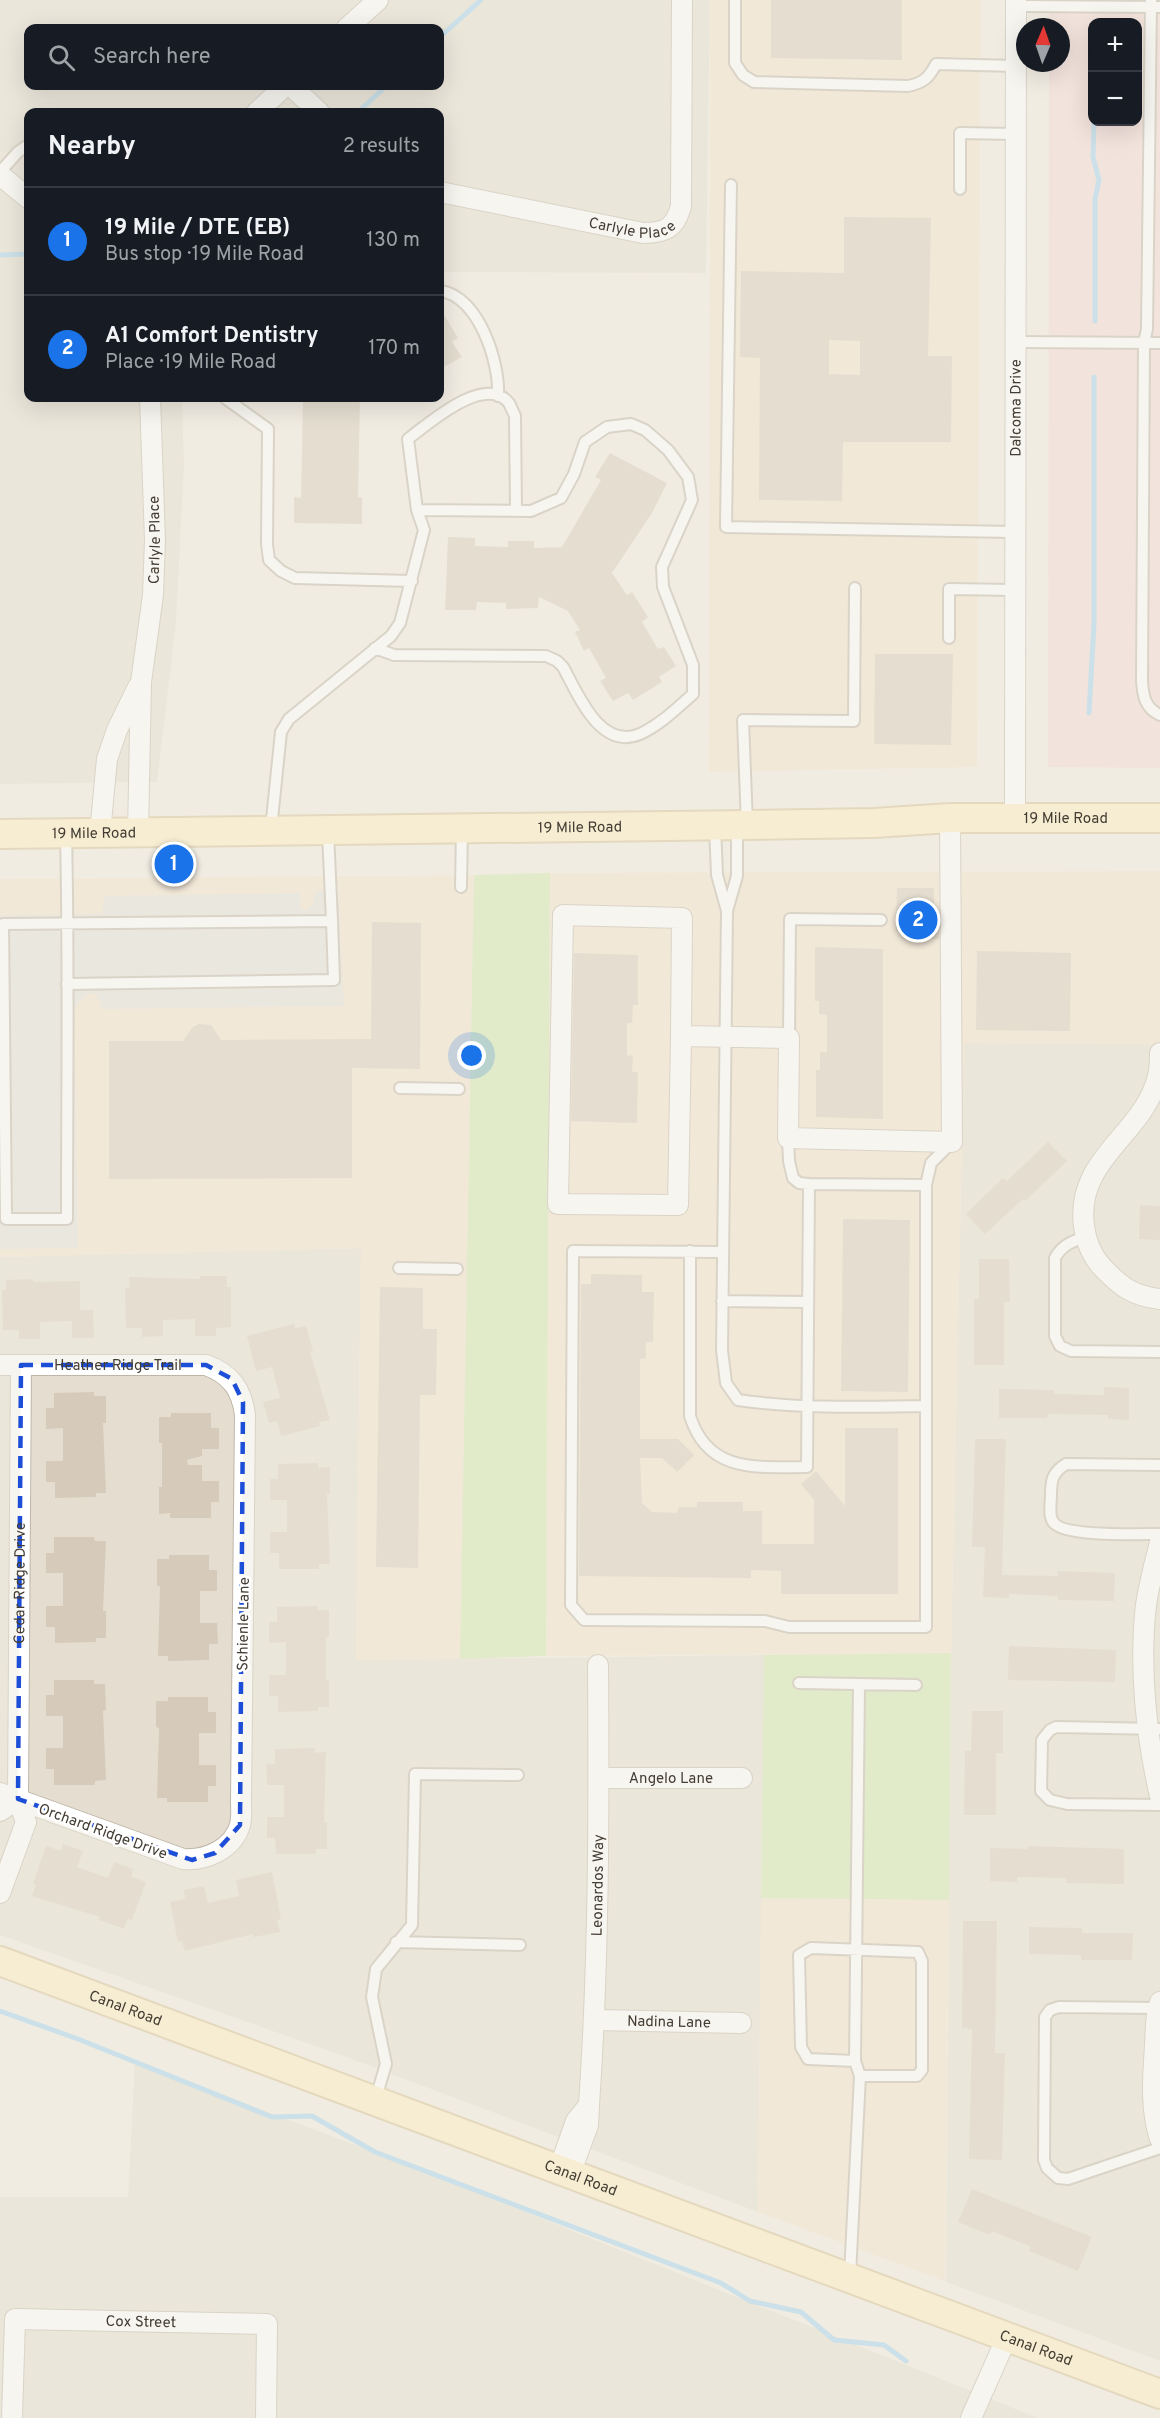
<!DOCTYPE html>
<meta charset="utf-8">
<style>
:root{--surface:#171b24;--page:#242831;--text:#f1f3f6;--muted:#9ea1a6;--line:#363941;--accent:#1a73e8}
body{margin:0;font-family:Overpass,sans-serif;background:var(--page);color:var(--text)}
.controls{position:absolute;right:18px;top:18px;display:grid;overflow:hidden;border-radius:12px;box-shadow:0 6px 24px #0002}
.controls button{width:54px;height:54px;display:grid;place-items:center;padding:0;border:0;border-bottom:2px solid var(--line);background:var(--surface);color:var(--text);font:30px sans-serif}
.compass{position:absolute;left:1016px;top:18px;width:54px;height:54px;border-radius:50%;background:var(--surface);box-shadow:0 6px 24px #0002;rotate:2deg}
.you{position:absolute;left:472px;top:1056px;width:21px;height:21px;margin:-15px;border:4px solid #fff;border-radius:50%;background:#1a73e8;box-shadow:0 0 0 9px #1a73e833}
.badge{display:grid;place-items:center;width:39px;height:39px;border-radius:50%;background:var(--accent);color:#fff;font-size:20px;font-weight:700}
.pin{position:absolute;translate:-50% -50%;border:3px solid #fff;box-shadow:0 2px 6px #0006}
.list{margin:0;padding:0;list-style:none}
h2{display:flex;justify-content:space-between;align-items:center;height:78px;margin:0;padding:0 24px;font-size:26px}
h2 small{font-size:20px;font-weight:400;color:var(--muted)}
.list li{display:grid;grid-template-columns:39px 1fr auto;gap:18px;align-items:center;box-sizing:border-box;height:108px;padding:0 24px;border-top:2px solid var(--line)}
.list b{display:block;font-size:22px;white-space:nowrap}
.list p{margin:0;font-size:20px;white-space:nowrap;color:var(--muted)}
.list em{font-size:20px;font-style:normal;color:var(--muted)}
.icon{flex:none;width:33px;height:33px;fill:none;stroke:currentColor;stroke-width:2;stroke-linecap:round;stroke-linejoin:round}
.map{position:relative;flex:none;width:1160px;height:2418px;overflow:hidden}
.search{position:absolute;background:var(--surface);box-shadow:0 6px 24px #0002;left:24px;top:24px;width:420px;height:66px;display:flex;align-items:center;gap:15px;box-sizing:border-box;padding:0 21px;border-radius:12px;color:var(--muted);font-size:22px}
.panel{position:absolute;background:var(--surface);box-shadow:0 6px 24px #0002;left:24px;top:108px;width:420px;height:294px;border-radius:12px}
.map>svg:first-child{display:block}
.residential{fill:#e5ded0;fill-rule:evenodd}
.commercial{fill:#f4e2cd}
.medical{fill:#f3d8d5;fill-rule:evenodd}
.green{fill:#cee6aa}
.parking{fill:#e2dfdb}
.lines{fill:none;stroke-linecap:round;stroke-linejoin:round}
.stream{stroke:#9dd1ef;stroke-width:5}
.building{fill:#d6cabb;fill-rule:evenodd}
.lane-casing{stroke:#bfb6a8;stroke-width:14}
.street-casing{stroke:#bfb6a8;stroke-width:22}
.secondary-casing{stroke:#d5c194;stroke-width:32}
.lane{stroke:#fff;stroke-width:10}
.street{stroke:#fff;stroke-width:20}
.secondary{stroke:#feedbf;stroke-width:28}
.marked{fill:none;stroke:#1d4ed8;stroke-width:4.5;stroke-dasharray:12 8;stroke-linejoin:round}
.labels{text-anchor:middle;stroke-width:5;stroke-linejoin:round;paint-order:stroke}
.street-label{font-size:15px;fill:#433c33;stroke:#fff}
</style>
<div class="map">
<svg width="1160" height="2418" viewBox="0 0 1160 2418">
<rect width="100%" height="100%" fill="#f1ece2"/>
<path class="residential" d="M0,0h710l-4,273 -266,-1v-160h-412v286h154l2,66 -8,159 -19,159 -157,2zM28,28h412v58h-412z
M964,1043l196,1v1317l-214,-79 5,-629z
M361,1248l-5,412 408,-5 -6,557 -417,-157 -341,-120v-678z
M135,2062l271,102 632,254h-1038v-221h128z"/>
<path class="commercial" d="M710,0h271l-4,767 -268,5z
M1160,871v173l-196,-1 -13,610 -405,3 4,-783z
M474,875l-14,784 -104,1 5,-412 -361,9v-378z
M761,1898l188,2 -4,381 -187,-69z"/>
<path class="medical" d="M1049,0h111v768l-112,-1 1,-704h12v-36h-12zM1092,22h46v100h-46z"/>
<path class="green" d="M550,873l-4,783 -86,3 14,-784z
M951,1653l-2,247 -188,-2 3,-243z"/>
<path class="parking" d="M338,890l6,116 -243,3 -1,-7 -5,-8 -5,-1 -12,9 -4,10 4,236 -78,1v-334l102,-1 3,-18 195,-3 1,17h6l6,-6 2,-13z"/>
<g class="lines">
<path class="stream" d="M440,37l41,-37
M358,112l28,-26
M1094,122l-1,35 6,23 -4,19v122
M0,255l28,-1
M1089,713l5,-90v-246
M0,2011l78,28 194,78 40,-1 63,36 346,131 29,18 51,11 33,28 50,5 22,16"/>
</g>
<path class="building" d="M771,0h131v60l-131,-2z
M844,217l87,1 -3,138h24l-1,86h-108l-1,59 -83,-1 1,-142 -20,-1 1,-86 103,2zM829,340l31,1v34l-31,-1z
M440,308l18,30 -6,4 10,15 -22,12z
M303,398h57l-2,99 4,1v26l-68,-1v-26l7,1z
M610,453l57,30 -15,30 -40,60 15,22 5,-3 16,25 -6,5 16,27 6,-2 12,19 -17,11 3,5 -29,18 -5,-7 -15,8 -13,-20 6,-3 -17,-30 -5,3 -9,-19 5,-2 -12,-19 -29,-14 -1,11 -32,1v-6l-29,-1 -1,8h-31l3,-73 27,1v8l33,1v-6h26v7l28,-1 39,-67 -6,-3z
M875,654h78l-2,91 -77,-1z
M897,888h37v21l5,1v29h-26l-3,-8h-14z
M372,922l49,1 -1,146 -68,-1v110l-243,1v-138h74l10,-14 6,-3 12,1 10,15 150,-1z
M815,947l68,2v170l-67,-2v-47h4v-18h7v-37l-8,-1v-13h-4z
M977,951l94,2 -1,78 -94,-1z
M574,953l64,2v50h-5l-1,18h-5v33l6,-1 -1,17h6l-1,51 -66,-2z
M1048,1142l19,19 -42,40 -2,-2 -38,35 -19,-20 37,-36 4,3z
M1140,1205l20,1v34l-21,-1z
M843,1219l67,1 -2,172 -67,-1z
M979,1259h30l1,43h-6v63h-30v-66h5z
M591,1274l51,1v17h12l-1,50h-7v16l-6,1v80h38l16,16 -17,17 -15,-14h-22l2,45 10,9 25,1 2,-6h18v-5h46v9h19v33h52v-44l-13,-16 15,-13 29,35v-78h53v166h-117v-23l-30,-1v8l-172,-2 2,-292h10z
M200,1276h27v11h4v40l-15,1v8h-21v-17l-32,1v16l-21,1v-9h-16l-1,-40h5l-1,-11 71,2z
M33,1279v3l47,-1v29h13l1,28h-22v-17l-32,1v17h-21v-9h-16l-1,-40h4v-10z
M380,1287l43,1v41h14l-1,66h-16l-2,173 -42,-1z
M294,1324l1,4 11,-2 7,25 -3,1 20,68 -11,2 1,4 -39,10 -4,-15 -8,2 -6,-21 17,-4 -8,-31 -16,4 -9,-35z
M1104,1387l25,1v32l-21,-1v-4l-60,-1 -1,4h-48v-29l55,1v4l50,1z
M94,1392v4h12v27h-3l3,70h-10v4l-41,1v-16h-9v-21h17v-33l-17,1v-21h8v-15z
M171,1413h40v15h8v21h-17v7l-15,4 1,5h14v16h17v21h-8v16h-41v-5l-11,1v-27h3v-44h-3v-26h12z
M975,1439h31l-4,136 56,1v-5l57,2 -1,28 -56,-1v-4l-49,-2v4l-26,-1 2,-50h-13z
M318,1463v5l12,-1v27h-3l3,70h-11v5h-40v-16h-9v-21h17v-32h-17v-21h8v-15z
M54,1537h40l1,4h11l-3,70h3v27h-10v4l-41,1v-16h-9v-21h17v-33h-17v-20h8z
M169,1555h40v15h8v21h-17v32h17l1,21h-9v16l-41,1v-5h-10l2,-70h-3v-27h12z
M317,1606v4h12v27h-3v43h3v27h-11v4l-40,1v-16h-9v-21h17v-33l-17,1v-21h8v-15z
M1009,1646l107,4 -1,32 -107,-2z
M54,1680h40v4h11l1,26 -3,1 3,69 -11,1v4h-41v-16h-8v-21h17v-32h-17v-21h8z
M168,1697h40v15h8v21h-17v32h17v21h-8v16h-41v-4h-10l2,-70 -3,-1v-26h12z
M972,1711h31v42h-7v62h-32l1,-64h6z
M315,1748v5l11,-1 -2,71 3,-1v27h-11v5h-40l-1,-16h-8v-21h17v-32h-17l-1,-21h9v-15z
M63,1844l20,7 -6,16 31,11 6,-16 19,7 -2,8 15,5 -14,38 -4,-1 -4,10 -25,-9 1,-3 -68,-21 4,-11 -3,-1 13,-38 15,5z
M1028,1846l96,3v35l-58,-1v-5l-49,-1v5l-27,-1v-33l38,1z
M272,1872l9,47 -4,1 3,12 -26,5 -1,-3 -68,17 -3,-10 -4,1 -8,-40 15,-3 -1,-9 20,-4 4,17 31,-7 -3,-16z
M963,1921h34l-2,132h10l-3,107 -33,-1 3,-130 -10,-1z
M1029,1927l53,1v5h51l-1,27h-51v-5l-52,-1z
M972,2189l120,48 -14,34 -49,-20 2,-4 -39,-16 -2,4 -32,-13z"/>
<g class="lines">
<g class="lane-casing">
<path id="lane" d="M735,0v63l8,12 11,7 154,4c15,-3 21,-8 28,-22l80,2
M1151,0l-4,329 -3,14 -2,338c1,15 3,27 18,34
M1016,6l144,1
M0,172l18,-20 10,-7
M731,185l-5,342 288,5
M960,189v-56l55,1
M440,291c38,4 60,71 58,105
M1015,342l145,1
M225,398l43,31 -1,115 2,16 12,11 14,7 117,3
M949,638v-49l65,1
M375,648l19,7 152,1 11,5 6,6c15,27 37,84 77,67 20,-9 37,-26 53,-40v-29l-30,-78 -1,-20 30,-67 -4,-23 -20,-27 -23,-20 -14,-6 -24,3 -22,15 -11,32 -13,24 -30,13 -114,-1
M747,825l-4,-105 111,1 1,-133
M715,826l2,49 10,36
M271,829l10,-97 8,-13 102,-83 9,-13 24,-93 -7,-20 -9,-71c20,-15 77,-66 101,-36 2,4 4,9 6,13l1,95
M328,832l4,89
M66,834c3,129 1,257 1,385h-61l-3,-295 329,-3 2,59 -267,4
M461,887l1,-57
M789,1038l1,-119 91,1
M400,1088l59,1
M788,1138l1,23 4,17 6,5 10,1
M926,1185l5,-22 20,-20
M1085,1237c-14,5 -23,8 -30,21v78l5,10 11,5 89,1
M690,1251v165c18,58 68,51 117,51 1,-94 1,-189 2,-283l117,1v221c-63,1 -126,3 -188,-6l-12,-17 -4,-33 5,-439 10,-35v-49
M723,1252l-150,-1 -2,354 13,15 181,1 24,6h137v-221
M399,1268l58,1
M722,1301l86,1
M1160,1465l-94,-1c-14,9 -15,16 -15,31 0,8 -3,22 3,28 11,14 86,11 106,11
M799,1683l117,2
M1160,1729l-104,-2 -6,3 -8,10 -1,51 9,9 17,4 93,1
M396,1942l124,3
M1157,2008l-98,-1 -9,3 -5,7 -1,143 3,8 11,10 10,1 92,-31
M855,2061l4,-376
M375,2101l11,-37 -14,-67 4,-28 36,-44 3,-151 103,1
M850,2275l10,-199 -5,-15 -47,-2 -7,-12 -2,-92 12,-7 107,4 4,9v109l-5,6h-57"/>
</g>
<g class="street-casing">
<g id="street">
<path d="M347,28l31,-28"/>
<path d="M291,86l28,26"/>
<path d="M257,112l28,-26"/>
<path d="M0,175l28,23"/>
<path id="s1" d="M440,192l203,41c21,0 32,-4 38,-27l1,-206"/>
<path id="s2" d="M1015,818l1,-818"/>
<path d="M100,833l7,-74 10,-29 21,-43"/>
<path id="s3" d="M138,833l3,-151 12,-87 2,-55 -5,-142"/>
<path d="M681,1036l1,-118 -119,-3 -5,289 120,1 3,-169 108,2 -1,100 164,4 -2,-324"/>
<path d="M1160,1053c0,7 0,16 -2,23 -14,59 -83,82 -74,150 2,16 8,30 18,41 19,20 31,29 58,32"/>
<path id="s4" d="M0,1365h206c25,9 36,25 39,50l-4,386c0,8 1,16 -1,24 -7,24 -34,36 -57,34l-183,-66"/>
<path d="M1160,1542c-5,21 -11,42 -14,63 -7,61 0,131 14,191"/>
<path id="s5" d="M599,1778h143"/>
<path id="s6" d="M18,1799l3,-434"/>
<path d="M0,1811l18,-12 8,23 -26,71"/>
<path d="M1160,2002c-5,13 -4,29 -5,43 -2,32 -5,63 5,94"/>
<path id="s7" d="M595,2020l146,3"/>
<path id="s8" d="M589,2105c10,-146 10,-293 9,-440"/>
<path d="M559,2169l17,-48 13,-16 -1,20 -18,49"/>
<path id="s9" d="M12,2418l3,-99 252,5 -1,94"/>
<path d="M971,2418l36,-81"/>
</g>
</g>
<g class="secondary-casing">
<g id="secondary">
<path id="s10" d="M0,834l747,-9 127,-2 76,-5h210"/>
<path id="s11" d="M0,1961l1160,433"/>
</g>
</g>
<use href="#lane" class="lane"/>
<use href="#street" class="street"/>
<use href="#secondary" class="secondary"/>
</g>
<path d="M0 0H1160V2418H0ZM21,1365h185l26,14 11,23 -3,423 -25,28 -23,7 -174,-61z" fill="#f1ece2" fill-opacity=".55" fill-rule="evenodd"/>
<path class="marked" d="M21,1365h185l26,14 11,23 -3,423 -25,28 -23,7 -174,-61z"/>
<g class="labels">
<g class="street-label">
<text dy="5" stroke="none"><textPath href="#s1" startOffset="196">Carlyle Place</textPath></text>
<text dy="5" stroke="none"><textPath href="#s2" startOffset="410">Dalcoma Drive</textPath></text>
<text dy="5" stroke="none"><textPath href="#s3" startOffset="294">Carlyle Place</textPath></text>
<text dy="5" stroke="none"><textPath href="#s10" startOffset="1066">19 Mile Road</textPath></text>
<text dy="5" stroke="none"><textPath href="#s10" startOffset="580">19 Mile Road</textPath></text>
<text dy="5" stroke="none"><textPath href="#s10" startOffset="94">19 Mile Road</textPath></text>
<text dy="5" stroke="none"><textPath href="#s4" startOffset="118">Heather Ridge Trail</textPath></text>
<text dy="5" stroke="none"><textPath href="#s6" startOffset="216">Cedar Ridge Drive</textPath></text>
<text transform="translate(243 1624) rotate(-89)" y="5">Schienle Lane</text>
<text dy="5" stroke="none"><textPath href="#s5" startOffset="72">Angelo Lane</textPath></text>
<text transform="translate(103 1831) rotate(20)" y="5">Orchard Ridge Drive</text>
<text dy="5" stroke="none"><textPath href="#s8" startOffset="220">Leonardos Way</textPath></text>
<text dy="5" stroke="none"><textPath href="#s11" startOffset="134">Canal Road</textPath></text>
<text dy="5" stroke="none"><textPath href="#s7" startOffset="74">Nadina Lane</textPath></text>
<text dy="5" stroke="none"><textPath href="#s11" startOffset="620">Canal Road</textPath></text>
<text dy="5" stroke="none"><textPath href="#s9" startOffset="225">Cox Street</textPath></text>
<text dy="5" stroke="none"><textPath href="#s11" startOffset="1106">Canal Road</textPath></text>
</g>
</g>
</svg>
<div class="controls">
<button>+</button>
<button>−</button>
</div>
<svg class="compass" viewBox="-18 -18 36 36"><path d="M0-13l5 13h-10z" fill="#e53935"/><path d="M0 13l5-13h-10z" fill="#9ea1a6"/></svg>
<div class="you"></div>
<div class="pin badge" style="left:174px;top:864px">1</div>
<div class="pin badge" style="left:918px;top:920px">2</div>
<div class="search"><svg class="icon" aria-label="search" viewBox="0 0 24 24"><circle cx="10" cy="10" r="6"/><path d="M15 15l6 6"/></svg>Search here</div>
<section class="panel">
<h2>Nearby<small>2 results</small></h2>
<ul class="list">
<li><span class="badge">1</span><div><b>19 Mile / DTE (EB)</b><p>Bus stop · 19 Mile Road</p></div><em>130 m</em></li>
<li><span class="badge">2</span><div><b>A1 Comfort Dentistry</b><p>Place · 19 Mile Road</p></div><em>170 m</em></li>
</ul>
</section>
</div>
